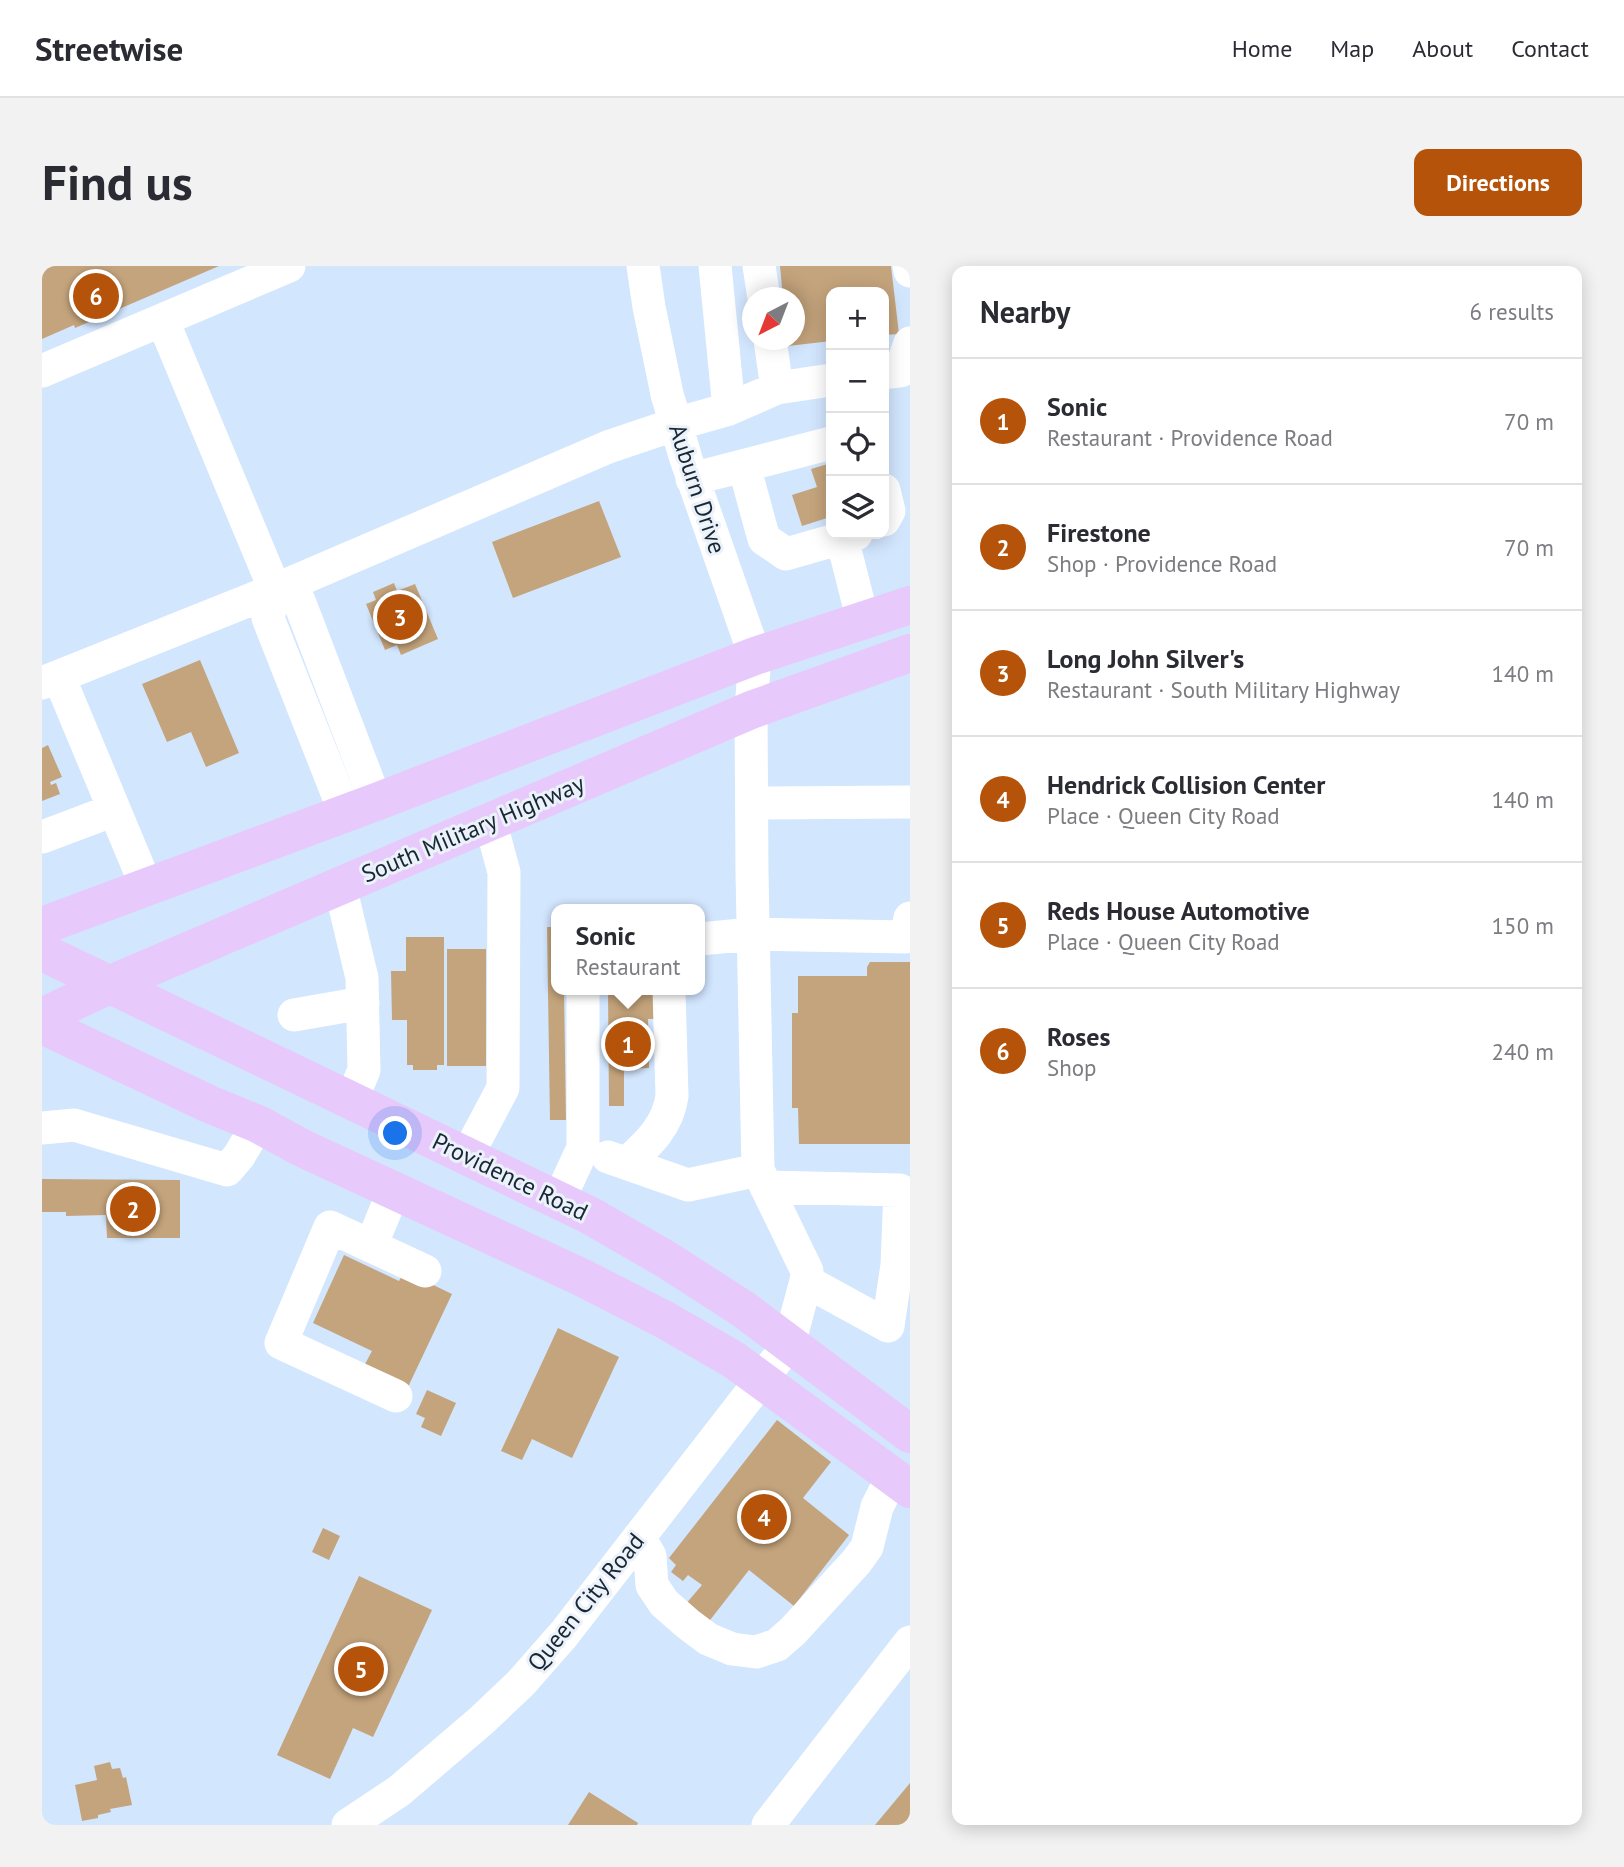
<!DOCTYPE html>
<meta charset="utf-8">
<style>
:root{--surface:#fff;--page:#f2f2f3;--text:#2b2b33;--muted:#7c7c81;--line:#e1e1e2;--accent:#b45309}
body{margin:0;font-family:"PT Sans",sans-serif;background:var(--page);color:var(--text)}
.controls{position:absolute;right:21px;top:21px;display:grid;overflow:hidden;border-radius:14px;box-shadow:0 4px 18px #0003}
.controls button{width:63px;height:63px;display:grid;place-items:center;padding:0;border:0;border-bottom:2px solid var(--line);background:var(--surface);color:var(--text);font:35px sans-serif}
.compass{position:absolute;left:700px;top:21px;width:63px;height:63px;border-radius:50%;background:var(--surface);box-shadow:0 4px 18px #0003;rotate:222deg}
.you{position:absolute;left:354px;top:868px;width:24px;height:24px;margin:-18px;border:5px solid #fff;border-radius:50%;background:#1a73e8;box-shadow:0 0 0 10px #1a73e833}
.badge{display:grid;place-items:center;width:46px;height:46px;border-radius:50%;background:var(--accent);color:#fff;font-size:23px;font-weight:700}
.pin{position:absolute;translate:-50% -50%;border:4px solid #fff;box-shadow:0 2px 7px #0006}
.popup{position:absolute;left:509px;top:638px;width:154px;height:91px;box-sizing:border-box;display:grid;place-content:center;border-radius:14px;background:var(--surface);filter:drop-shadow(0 2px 5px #0005);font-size:23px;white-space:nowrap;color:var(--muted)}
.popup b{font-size:26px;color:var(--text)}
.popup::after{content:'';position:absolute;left:50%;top:100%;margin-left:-14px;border:14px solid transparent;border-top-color:var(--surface)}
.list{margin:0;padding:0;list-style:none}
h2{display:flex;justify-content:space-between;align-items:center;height:91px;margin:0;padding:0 28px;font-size:30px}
h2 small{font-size:23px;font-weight:400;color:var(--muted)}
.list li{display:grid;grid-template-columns:46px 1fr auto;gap:21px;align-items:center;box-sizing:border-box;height:126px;padding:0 28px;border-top:2px solid var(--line)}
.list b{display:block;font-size:26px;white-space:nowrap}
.list p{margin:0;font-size:23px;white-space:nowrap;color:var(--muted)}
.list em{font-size:23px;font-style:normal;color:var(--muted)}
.icon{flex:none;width:38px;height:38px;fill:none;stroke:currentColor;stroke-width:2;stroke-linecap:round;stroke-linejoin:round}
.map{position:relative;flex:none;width:868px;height:1559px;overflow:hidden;border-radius:14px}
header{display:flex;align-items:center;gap:42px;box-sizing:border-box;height:98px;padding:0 35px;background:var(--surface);border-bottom:2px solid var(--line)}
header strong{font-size:33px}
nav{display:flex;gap:38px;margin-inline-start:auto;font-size:24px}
.intro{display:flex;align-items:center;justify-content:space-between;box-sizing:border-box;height:168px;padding:0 42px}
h1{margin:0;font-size:49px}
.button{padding:18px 32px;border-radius:14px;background:var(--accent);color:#fff;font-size:24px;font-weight:700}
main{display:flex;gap:42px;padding:0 42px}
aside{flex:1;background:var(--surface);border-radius:14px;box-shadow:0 4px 18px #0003}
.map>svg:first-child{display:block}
.building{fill:#c4a47c}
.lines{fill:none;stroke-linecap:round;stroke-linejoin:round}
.minor{stroke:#fff;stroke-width:33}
.major{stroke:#e8c9fb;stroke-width:38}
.labels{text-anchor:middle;stroke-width:6;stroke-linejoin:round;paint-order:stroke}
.street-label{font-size:24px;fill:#192634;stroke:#ebf2fa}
</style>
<header>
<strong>Streetwise</strong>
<nav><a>Home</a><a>Map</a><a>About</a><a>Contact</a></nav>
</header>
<div class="intro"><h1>Find us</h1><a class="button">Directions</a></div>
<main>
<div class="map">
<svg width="868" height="1559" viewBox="0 0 868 1559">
<rect width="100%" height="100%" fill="#d2e6fe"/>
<path class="building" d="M0,0h177l-144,62 -1,-3 -32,14z
M738,0h111l8,68 -15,1v-43h-53v49l-43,5v-6h6v-42h-11z
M789,197v56l-3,1 -1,-2 -25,8 -10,-31 25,-8 -6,-18z
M557,235l22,56 -108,41 -21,-56z
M352,317l3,8 18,-7 23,55 -37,16 -4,-10 -12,5 -19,-46 10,-4 -3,-8z
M158,394l39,93 -33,14 -15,-35 -24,10 -25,-58z
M6,479l14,32 -12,5 1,3 5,-2 4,11 -18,7v-53z
M505,661h9v63h8l2,130h-16z
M364,671h38v128h-7v5h-24v-5h-6v-45h-15l-1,-49h15z
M405,683h39v117h-39z
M828,696h40v182h-111l-1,-36h-6v-95h6v-37h69v-9z
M566,724h49v29h-9l1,49 -25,1v37h-15z
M0,913l138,1v58h-73l-1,-23 -40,1v-4h-24z
M302,989l55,26 5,-10 48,23 -44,93 -44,-21 8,-15 -59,-28z
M516,1062l61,29 -47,101 -40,-19 -10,21 -21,-9z
M385,1124l29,13 -15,33 -20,-9 4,-9 -9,-4z
M735,1154l54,42 -28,36 46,37 -55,71 -45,-36 -42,54 -23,-18 18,-21 -14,-10 -5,6 -12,-9 5,-7 -7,-7z
M281,1262l17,8 -11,24 -17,-8z
M317,1310l73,34 -59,127 -20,-9 -23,51 -53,-24z
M68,1496l2,7 8,-1 3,10 3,-1 6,28 -22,4 1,3 -13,3v3l-16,3 -7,-36 22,-5 -3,-14z
M868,1517v42h-35z
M547,1526l49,31 -1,2h-69z"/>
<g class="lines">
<path class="minor" d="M673,0l14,143
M717,0l5,32
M867,0l1,5
M121,55l112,269
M728,74l7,48 54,-8
M0,105l247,-105
M842,107l16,-2 10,-28
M702,200l20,73 22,15 56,-16
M650,213l139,-36
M842,224l5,21 -5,9
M814,268l-14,4 21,83
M17,411l88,211
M0,417l233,-93 333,-143 68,-23 53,-15 48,-21
M710,537l158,-1
M303,547l-77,-195 7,-28 24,11 77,201
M0,571l72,-27
M298,620l22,92 2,92 -13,31
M658,673l52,-5 154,3 4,-19
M252,749l69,-12
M0,862l32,-3 153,45 12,-14 19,-32
M425,890l36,-68 1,-216 -14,-51
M566,891l80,28 70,-15
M585,897c21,-19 41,-37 45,-67l-3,-106
M724,921l134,3 -3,75 -9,61 -82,-45
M352,924l-23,56 -41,-19 -49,116 115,53
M517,934l24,-52v-158
M329,980l54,25
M597,1271l11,19 2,29 12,18 24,21 20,15 24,10 24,3 21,-7 16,-14 64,-70 10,-14 10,-40 7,-14 12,-14
M306,1559l51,-34 83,-71 39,-37 43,-49 225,-290 17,-63 1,-10 -49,-101 -6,-297 -1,-163 4,-54 -69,-197 -19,-65 -18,-87 -6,-41
M726,1559l142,-183"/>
<path class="major" d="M0,660l334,-124 379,-146 155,-51
M0,686l547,263 78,45 76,49 167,125
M0,751l69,-33 640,-274 159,-57
M0,759l167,79 49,20 44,24 281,130 82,42 69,40 176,129"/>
</g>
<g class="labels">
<g class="street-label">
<text transform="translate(655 223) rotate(72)" y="8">Auburn Drive</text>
<text transform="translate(431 563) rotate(-23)" y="8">South Military Highway</text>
<text transform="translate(468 911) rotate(26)" y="8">Providence Road</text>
<text transform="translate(544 1336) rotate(-51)" y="8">Queen City Road</text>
</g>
</g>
</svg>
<div class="controls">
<button>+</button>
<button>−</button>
<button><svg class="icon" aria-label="locate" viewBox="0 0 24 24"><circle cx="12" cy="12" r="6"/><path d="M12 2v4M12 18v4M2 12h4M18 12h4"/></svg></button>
<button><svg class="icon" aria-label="layers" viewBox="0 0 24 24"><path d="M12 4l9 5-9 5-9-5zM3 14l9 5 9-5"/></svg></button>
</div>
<svg class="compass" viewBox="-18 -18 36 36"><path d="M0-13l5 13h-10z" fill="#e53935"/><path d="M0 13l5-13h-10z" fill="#7c7c81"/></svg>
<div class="you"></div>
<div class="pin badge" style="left:586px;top:778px">1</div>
<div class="popup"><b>Sonic</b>Restaurant</div>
<div class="pin badge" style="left:91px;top:943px">2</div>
<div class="pin badge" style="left:358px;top:351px">3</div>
<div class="pin badge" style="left:722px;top:1251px">4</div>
<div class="pin badge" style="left:319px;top:1403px">5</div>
<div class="pin badge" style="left:54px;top:30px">6</div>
</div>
<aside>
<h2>Nearby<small>6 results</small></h2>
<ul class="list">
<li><span class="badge">1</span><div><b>Sonic</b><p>Restaurant · Providence Road</p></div><em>70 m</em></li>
<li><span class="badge">2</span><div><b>Firestone</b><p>Shop · Providence Road</p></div><em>70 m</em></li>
<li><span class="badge">3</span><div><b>Long John Silver's</b><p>Restaurant · South Military Highway</p></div><em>140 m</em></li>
<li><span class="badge">4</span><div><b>Hendrick Collision Center</b><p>Place · Queen City Road</p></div><em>140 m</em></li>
<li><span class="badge">5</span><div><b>Reds House Automotive</b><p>Place · Queen City Road</p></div><em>150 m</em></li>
<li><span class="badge">6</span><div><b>Roses</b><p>Shop</p></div><em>240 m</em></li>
</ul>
</aside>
</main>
